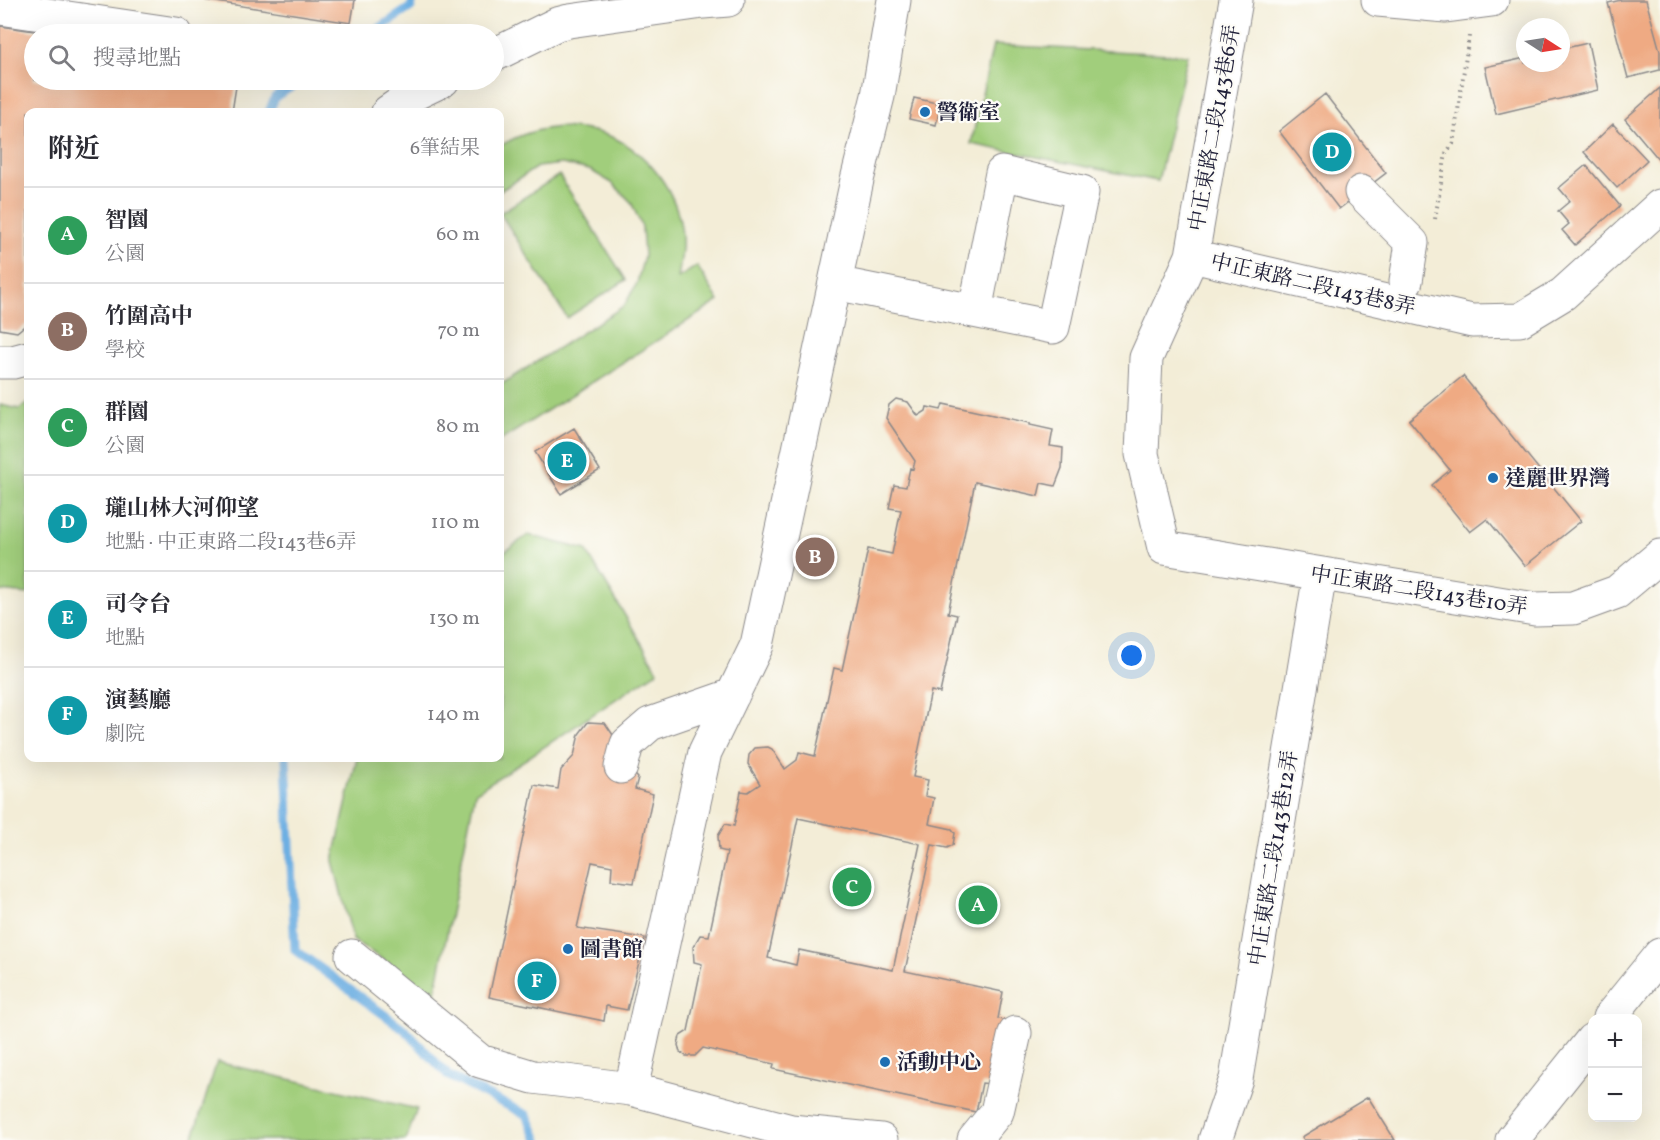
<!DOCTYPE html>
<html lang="zh-TW">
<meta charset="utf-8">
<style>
:root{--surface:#fff;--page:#f2f2f3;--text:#2b2b33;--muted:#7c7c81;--line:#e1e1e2;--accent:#2563eb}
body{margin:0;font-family:Vollkorn,"Noto Serif TC",serif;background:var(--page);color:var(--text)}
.controls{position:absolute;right:18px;bottom:18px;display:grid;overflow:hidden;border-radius:12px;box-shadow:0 6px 24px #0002}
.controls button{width:54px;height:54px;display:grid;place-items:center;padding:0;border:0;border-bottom:2px solid var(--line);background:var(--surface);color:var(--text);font:30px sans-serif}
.compass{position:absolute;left:1516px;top:18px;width:54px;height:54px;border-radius:50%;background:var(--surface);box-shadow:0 6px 24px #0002;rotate:102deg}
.you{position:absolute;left:1132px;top:656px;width:21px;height:21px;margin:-15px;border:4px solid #fff;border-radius:50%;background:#1a73e8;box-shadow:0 0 0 9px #1a73e833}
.badge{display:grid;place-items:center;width:39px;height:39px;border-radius:50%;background:var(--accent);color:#fff;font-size:20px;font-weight:700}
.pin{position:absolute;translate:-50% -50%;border:3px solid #fff;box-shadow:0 2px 6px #0006}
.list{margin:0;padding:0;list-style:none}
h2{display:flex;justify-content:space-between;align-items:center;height:78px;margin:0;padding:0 24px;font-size:26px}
h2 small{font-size:20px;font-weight:400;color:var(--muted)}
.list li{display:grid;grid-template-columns:39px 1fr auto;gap:18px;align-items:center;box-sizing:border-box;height:96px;padding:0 24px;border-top:2px solid var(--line)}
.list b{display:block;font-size:22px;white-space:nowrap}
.list p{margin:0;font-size:20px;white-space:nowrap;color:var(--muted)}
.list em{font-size:20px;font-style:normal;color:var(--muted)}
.icon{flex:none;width:33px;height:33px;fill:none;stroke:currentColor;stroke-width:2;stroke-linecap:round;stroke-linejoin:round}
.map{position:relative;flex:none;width:1660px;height:1140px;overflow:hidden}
.search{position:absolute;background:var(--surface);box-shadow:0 6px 24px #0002;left:24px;top:24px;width:480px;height:66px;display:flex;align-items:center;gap:15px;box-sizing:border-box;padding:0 21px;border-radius:33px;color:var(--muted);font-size:22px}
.panel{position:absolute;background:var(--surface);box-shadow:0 6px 24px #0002;left:24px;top:108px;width:480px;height:654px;border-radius:12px}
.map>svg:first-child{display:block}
.green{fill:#a1ce7b;stroke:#62785b;stroke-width:1.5}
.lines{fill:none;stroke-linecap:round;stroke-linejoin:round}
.stream{stroke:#6dafe2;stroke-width:9}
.building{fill:#efaa83;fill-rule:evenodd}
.minor-casing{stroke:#8a8889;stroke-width:35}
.path{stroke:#8a8889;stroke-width:4;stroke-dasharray:1.5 4.5;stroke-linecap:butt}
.minor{stroke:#fff;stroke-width:33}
.poi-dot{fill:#1f6fb2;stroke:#fdfcf7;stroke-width:2}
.labels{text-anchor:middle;stroke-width:4.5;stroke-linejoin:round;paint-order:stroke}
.poi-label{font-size:21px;font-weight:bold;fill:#22223b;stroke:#fdfcf7;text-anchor:start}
.street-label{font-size:21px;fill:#22223b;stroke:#fdfcf7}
</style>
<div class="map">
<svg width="1660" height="1140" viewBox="0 0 1660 1140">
<rect width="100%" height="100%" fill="#fdfcf7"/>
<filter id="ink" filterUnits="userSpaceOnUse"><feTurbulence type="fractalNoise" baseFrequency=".0167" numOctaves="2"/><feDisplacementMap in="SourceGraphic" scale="12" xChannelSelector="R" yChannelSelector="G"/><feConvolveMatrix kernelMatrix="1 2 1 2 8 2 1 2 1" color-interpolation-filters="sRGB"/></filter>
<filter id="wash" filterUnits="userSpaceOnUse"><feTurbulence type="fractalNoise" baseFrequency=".008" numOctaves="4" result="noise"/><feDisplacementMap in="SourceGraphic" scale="24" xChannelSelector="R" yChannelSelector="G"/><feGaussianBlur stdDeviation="1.35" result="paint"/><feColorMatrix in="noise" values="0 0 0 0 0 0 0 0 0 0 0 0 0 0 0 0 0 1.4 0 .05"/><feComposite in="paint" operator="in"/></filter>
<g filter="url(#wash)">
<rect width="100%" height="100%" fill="#f3edd7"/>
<path class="green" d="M993,45l195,10 -30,126 -187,-37z
M560,127c12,1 25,2 37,5 43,11 77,52 84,95 3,17 0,34 -3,51l19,-12 22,35 -219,140v-56l124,-79 13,-23 7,-27 -2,-29 -11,-25 -19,-19 -22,-13 -28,-6 -25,3 -37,24v-45c19,-12 37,-17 60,-19z
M559,175l67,105 -59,38 -67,-105z
M28,403v191l-28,-3v-186l19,4z
M528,535l58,15 72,121 -183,122 -40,201 -82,-54 -20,-79 24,-103h143v-203z
M217,1062l200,47 -11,31h-214z"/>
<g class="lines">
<path class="stream" d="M371,34l40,-27 2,-7
M269,112l6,-15 28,-17
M286,758l9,192 109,79 45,47 78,39 11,25"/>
</g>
<g id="blocks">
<path class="building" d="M203,0h152l-4,23z
M1621,0h25l14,51v19l-32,8 -20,-75z
M0,26l48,7 -14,1v46h203l-5,32h-204v211l-11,9 -17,-3z
M1588,43l10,47 -102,24 -11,-47 40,-9v5h36v-14z
M1660,88v73l-35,-42z
M1325,94l61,79 -47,36 -60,-78z
M914,98l27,6 -5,21 -27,-6z
M1613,124l34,36 -30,28 -33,-36z
M1586,165l34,41 -45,39 -13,-15 7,-6 -11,-13 12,-10 -11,-13z
M1463,376l118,145 -56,45 -38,-47 -17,13 -38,-47 18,-15 -41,-50z
M896,399l12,3 10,14 8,-5 1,-4 14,3 2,-6 87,19v2l23,5 -3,16 13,2 -1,20 -7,18 -14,-3 -3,13 -63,-14 -27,131 9,2 -17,78 -9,-2 -18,86 15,3 -3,16 9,2 -5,26 23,5 3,4 -2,12 -6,3 -15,-3 -27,126 98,21 -5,27 6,1 -13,64 -9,-1 -6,29 -203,-43 1,-5 -71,-16 -8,8h-9l-6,-4 -2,-7 2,-9 8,-5 14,-67 -8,-2 -1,-15 7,-12 9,1 18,-84 -8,-2 -1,-14 7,-12 9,2 7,-35 7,1 12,-8 -12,-20 1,-9 6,-7 13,-1 4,2 13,20 12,-9 2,-8 16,4 19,-88 8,2 26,-121 24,5 9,-44 -12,-2 5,-23 12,2 4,-19 3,1 2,-8 -29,-43 3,-13zM798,818l122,26 -27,126 -94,-20 -3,15 -28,-7z
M574,428l26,42 -39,24 -26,-42z
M588,722l17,1 8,12 -6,31 21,2 10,10 -3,11 18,5 -19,89 -23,-3 1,-14 -20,-4 -15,66 68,10 -18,72 -21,-4 -2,15 -115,-24 45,-212 24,4 3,-19 13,-14 5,-22z
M1368,1097l27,43h-91l-2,-3z"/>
</g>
</g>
<g filter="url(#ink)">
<use href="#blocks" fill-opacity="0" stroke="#8a8889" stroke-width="1.5"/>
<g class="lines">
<g class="minor-casing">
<path id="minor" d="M1378,0l68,6 46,-6
M0,8l176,26
M494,55l63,-31 12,-3 134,-19 25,-2
M388,112l26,-18 29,-14
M1361,192l51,51 -6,38
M1660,206l-97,88 -43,26 -48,1 -280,-65 -46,102 -4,96 22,94 371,61 38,-1 44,-16 43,-36
M1192,256l44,-256
M835,283l218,44 29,-135 -80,-19 -27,138
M0,362h13l15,-4
M621,767l6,-23 23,-20 83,-29
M352,956l128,105 53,16 98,12 160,42 90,9
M1609,1018l51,-63
M631,1089l74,-337 52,-107 100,-465 21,-84 16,-96
M974,1140l23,-28 18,-79
M1215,1140l21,-61 84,-505
M1512,1140l80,-100"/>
</g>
<path class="path" d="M1435,219l11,-66 7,-9 16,-108"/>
<use href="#minor" class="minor"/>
</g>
</g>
<g class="poi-dot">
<circle cx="925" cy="112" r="6"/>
<circle cx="1493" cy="478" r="6"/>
<circle cx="568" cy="949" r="6"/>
<circle cx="885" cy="1062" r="6"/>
</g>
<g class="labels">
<g class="poi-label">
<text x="937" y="119">警衛室</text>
<text x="1505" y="485">達麗世界灣</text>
<text x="580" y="956">圖書館</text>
<text x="897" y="1069">活動中心</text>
</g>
<g class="street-label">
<text transform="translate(1214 128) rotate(-80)" y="7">中正東路二段143巷6弄</text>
<text transform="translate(1313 284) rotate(13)" y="7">中正東路二段143巷8弄</text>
<text transform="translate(1419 590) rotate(9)" y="7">中正東路二段143巷10弄</text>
<text transform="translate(1273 858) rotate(-81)" y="7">中正東路二段143巷12弄</text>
</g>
</g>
</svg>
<div class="controls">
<button>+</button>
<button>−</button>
</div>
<svg class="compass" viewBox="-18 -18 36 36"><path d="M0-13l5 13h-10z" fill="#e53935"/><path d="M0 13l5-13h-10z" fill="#7c7c81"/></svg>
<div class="you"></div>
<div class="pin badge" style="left:978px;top:905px;background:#2e9e5b">A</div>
<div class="pin badge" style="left:815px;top:557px;background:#8d6e63">B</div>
<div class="pin badge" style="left:852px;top:887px;background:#2e9e5b">C</div>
<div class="pin badge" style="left:1332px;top:152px;background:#0f9aa8">D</div>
<div class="pin badge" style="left:567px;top:461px;background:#0f9aa8">E</div>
<div class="pin badge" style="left:537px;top:981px;background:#0f9aa8">F</div>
<div class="search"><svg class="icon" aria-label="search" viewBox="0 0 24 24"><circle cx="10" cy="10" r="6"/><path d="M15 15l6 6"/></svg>搜尋地點</div>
<section class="panel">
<h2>附近<small>6筆結果</small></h2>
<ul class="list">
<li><span class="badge" style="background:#2e9e5b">A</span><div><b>智園</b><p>公園</p></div><em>60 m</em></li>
<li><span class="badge" style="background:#8d6e63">B</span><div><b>竹圍高中</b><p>學校</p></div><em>70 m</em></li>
<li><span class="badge" style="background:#2e9e5b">C</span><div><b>群園</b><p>公園</p></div><em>80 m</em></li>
<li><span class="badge" style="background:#0f9aa8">D</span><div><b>瓏山林大河仰望</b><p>地點 · 中正東路二段143巷6弄</p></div><em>110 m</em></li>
<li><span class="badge" style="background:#0f9aa8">E</span><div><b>司令台</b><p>地點</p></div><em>130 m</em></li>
<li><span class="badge" style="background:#0f9aa8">F</span><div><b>演藝廳</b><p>劇院</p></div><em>140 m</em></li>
</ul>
</section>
</div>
